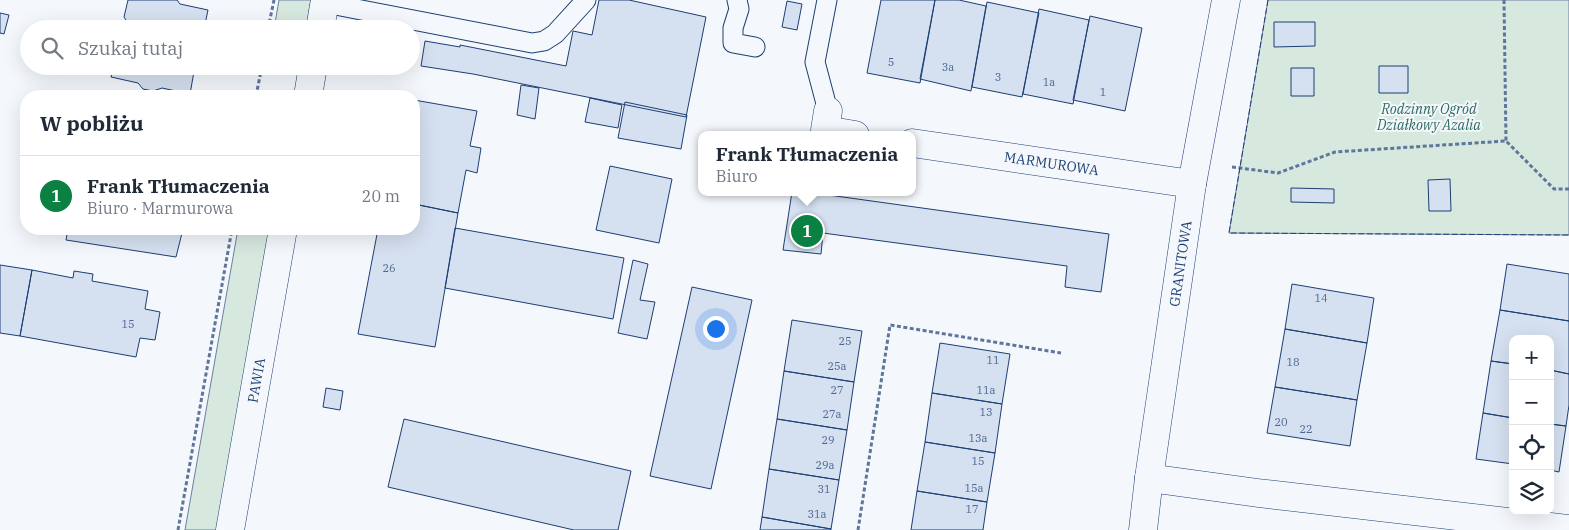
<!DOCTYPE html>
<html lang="pl">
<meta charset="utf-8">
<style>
:root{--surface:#fff;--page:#f6f6f7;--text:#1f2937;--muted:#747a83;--line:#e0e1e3;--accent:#0b8043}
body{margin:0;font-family:"IBM Plex Serif",serif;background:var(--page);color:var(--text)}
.controls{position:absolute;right:15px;bottom:15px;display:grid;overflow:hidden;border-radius:10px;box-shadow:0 5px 20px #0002}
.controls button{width:45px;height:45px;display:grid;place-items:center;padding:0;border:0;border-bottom:1px solid var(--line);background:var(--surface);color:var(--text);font:25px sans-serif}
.you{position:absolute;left:715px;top:328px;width:18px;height:18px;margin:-12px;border:4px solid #fff;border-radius:50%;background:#1a73e8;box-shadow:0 0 0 8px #1a73e833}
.badge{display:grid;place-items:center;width:32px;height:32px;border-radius:50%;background:var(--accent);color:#fff;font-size:16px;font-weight:700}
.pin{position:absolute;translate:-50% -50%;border:2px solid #fff;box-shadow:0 1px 5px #0006}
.popup{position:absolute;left:698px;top:131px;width:218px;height:65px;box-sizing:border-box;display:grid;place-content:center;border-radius:10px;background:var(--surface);filter:drop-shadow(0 1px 4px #0005);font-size:16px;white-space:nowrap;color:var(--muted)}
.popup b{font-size:19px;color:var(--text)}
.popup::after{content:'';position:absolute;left:50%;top:100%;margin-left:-10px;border:10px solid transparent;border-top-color:var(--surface)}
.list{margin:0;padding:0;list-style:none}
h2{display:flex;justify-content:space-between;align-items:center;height:65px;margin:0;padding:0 20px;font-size:21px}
h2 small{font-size:16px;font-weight:400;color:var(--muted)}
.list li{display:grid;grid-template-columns:32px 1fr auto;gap:15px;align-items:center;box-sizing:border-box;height:80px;padding:0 20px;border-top:1px solid var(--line)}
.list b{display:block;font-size:19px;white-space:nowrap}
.list p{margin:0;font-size:16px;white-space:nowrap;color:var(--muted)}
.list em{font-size:16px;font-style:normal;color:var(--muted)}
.icon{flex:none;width:28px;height:28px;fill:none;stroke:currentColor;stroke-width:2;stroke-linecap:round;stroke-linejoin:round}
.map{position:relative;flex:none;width:1569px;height:530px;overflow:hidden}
.search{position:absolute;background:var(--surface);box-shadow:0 5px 20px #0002;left:20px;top:20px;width:400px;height:55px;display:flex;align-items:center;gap:12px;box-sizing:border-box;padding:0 18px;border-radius:28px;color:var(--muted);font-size:19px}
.panel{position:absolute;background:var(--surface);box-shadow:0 5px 20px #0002;left:20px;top:90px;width:400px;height:145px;border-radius:20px}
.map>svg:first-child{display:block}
.green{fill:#d7e8df;stroke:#687fa3}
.building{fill:#d5e0f0;stroke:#1d3f73}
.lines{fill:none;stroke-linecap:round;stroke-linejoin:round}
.service-casing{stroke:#1d3f73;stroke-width:21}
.minor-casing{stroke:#1d3f73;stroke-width:29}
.path{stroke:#5e769c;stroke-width:3;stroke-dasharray:4 2.5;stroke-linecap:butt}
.service{stroke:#f4f7fb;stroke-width:19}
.minor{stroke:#f4f7fb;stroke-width:28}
.fence{stroke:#1d3f73;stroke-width:1;stroke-dasharray:6 2.5;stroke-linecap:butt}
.labels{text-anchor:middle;stroke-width:4;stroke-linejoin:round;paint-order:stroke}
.number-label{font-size:11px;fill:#4b6792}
.park-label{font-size:14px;font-style:italic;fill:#2c6c60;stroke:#f4f7fb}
.street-label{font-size:14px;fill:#1d3f73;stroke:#f4f7fb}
</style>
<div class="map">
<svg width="1569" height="530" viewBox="0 0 1569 530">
<rect width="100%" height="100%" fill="#f4f7fb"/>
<path class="green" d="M279,0h32l-5,29h-32z
M1268,0h301v235l-340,-2z
M238,229h33l-53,301h-33z"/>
<path class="building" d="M128,0h49l3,4 28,6 -4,19h-75l1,-3 -6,-9z
M599,0h30l77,17 -20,100 -213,-43 -52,-8 4,-25 35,6v-2l106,21 7,-35 19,4z
M881,0h54l-15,83 -53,-10z
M935,0h24l27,6 -15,85 -51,-12z
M787,1l15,3 -5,26 -15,-3z
M987,2l52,11 -17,84 -50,-10z
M1039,9l50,11 -16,84 -50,-10z
M0,13l9,2 -5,19 -4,-1z
M1090,16l52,12 -17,83 -52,-11z
M1274,22h41v24l-41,1z
M114,66h81l-5,28 -28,-6 -9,3 -10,-2 -5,-6 -27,-6z
M1379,66h29v27h-29z
M1291,68h23v28h-23z
M521,85l18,3 -4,31 -18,-4z
M590,98l32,7 -4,23 -33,-6z
M414,100l63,11 -7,35 11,2 -4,25 -11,-3 -8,43 -44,-9z
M625,102l62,13 -6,34 -63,-11z
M610,166l62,13 -13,64 -63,-13z
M1450,179l1,32h-22l-1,-31z
M1291,188l43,1v14l-43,-1z
M792,192h15l302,42 -8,58 -36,-5 2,-21 -244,-33 -2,21 -38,-4z
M414,204l44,9 -23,134 -77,-13 20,-105h36z
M455,228l169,30 -11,61 -168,-31z
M68,229h115l-7,28 -110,-17z
M633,260l15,4 -8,36 15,2 -8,37 -29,-6z
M1507,264l62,10v47l-69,-11z
M0,265l32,5 -12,66 -20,-3z
M32,270l41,8 1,-7 19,3 -1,7 56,10 -3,18 15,3 -5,28 -15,-2 -4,19 -116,-21z
M1292,284l82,14 -7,45 -82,-14z
M692,287l60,13 -41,189 -61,-13z
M1500,310l69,11v53l-19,-4v-31h-37v25l-22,-3z
M792,320l70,11 -8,51 -70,-11z
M1285,329l82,14 -10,57 -82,-13z
M940,343l70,11 -8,50 -70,-11z
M1491,361l22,3v54l-30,-5z
M1550,370l19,4v31l-3,21 -16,-2z
M784,371l70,11 -7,48 -70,-11z
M1275,387l82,13 -7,46 -83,-13z
M326,388l17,3 -3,19 -17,-3z
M932,393l70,11 -7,49 -70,-11z
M1483,413l30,5v46l-37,-5z
M404,419l227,52 -13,59h-44l-186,-43z
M777,419l70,11 -8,50 -70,-11z
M1550,424l16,2 -7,46 -9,-2z
M925,442l70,11 -8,49 -70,-11z
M769,469l70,11 -8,49 -69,-12z
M917,491l70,11 -4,28h-72z
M762,517l69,12v1h-71z"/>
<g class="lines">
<g class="service-casing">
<path id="service" d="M737,0l2,9 -6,19v15l22,4
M827,0l-12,62 13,49
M325,3l207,40 12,-2 11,-7 31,-34"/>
</g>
<g class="minor-casing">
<g id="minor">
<path d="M320,29l5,-29"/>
<path d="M308,96l5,-30"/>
<path d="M828,111l-3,19 30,5"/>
<path id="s1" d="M912,143l280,41"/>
<path d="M1149,478l109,15 311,36"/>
<path id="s2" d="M230,530l53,-301"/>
<path id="s3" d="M1143,530l6,-52 43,-294 34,-184"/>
</g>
</g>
<path class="path" d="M1504,0l2,141
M268,29l6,-29
M256,96l6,-30
M1232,167l46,6 57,-21 171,-11 48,48h15
M178,530l54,-301
M858,530l32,-205 171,28"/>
<use href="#service" class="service"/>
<use href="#minor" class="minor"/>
<path class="fence" d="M1268,0l-39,233 340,2"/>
</g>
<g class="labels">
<g class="number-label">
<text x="891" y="66">5</text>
<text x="948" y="71">3a</text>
<text x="998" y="81">3</text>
<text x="1049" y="86">1a</text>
<text x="1103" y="96">1</text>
<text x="389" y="272">26</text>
<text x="1321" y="302">14</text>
<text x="128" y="328">15</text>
<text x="845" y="345">25</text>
<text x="993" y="364">11</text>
<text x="1293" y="366">18</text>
<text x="837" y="370">25a</text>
<text x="837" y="394">27</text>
<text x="986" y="394">11a</text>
<text x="986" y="416">13</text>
<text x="832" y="418">27a</text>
<text x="1281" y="426">20</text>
<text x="1306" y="433">22</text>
<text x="978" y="442">13a</text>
<text x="828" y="444">29</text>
<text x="978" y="465">15</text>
<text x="825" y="469">29a</text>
<text x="974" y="492">15a</text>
<text x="824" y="493">31</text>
<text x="972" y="513">17</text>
<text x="817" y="518">31a</text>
</g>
<g class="park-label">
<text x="1429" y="114">Rodzinny Ogród<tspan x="1429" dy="16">Działkowy Azalia</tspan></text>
</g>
<g class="street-label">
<text dy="5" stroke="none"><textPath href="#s1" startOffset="141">MARMUROWA</textPath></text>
<text dy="5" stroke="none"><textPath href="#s3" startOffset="269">GRANITOWA</textPath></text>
<text dy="5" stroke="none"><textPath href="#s2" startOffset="152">PAWIA</textPath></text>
</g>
</g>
</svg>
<div class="controls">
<button>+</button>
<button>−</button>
<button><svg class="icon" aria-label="locate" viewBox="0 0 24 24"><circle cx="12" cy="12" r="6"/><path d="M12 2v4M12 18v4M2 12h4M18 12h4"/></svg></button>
<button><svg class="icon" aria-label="layers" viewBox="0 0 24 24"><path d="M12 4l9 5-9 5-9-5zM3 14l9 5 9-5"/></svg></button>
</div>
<div class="you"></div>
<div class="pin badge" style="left:807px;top:231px">1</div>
<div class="popup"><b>Frank Tłumaczenia</b>Biuro</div>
<div class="search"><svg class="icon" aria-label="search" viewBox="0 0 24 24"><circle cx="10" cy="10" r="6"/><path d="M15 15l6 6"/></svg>Szukaj tutaj</div>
<section class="panel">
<h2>W pobliżu<small></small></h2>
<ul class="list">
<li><span class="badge">1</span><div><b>Frank Tłumaczenia</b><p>Biuro · Marmurowa</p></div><em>20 m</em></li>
</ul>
</section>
</div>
